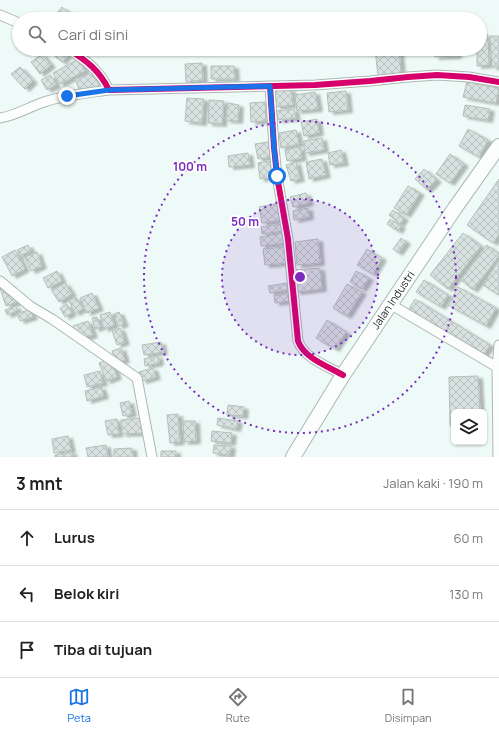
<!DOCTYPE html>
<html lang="id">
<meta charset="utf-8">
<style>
:root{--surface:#fff;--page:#f2f2f2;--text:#222;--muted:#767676;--line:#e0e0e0;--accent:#1a73e8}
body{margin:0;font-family:Manrope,sans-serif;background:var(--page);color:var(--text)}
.controls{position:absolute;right:12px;bottom:12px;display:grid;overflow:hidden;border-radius:6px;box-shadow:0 1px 3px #0004}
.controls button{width:36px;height:36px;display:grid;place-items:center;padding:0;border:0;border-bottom:1px solid var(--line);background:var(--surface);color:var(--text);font:20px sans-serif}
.stop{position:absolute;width:12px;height:12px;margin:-9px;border:3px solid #1a73e8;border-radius:50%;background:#fff}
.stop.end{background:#1a73e8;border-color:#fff;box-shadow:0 1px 4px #0008}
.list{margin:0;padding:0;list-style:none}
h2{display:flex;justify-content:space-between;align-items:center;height:52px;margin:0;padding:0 16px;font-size:17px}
h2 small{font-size:13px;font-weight:400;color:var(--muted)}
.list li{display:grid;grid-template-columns:26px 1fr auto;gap:12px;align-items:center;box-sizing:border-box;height:56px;padding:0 16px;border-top:1px solid var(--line)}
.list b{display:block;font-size:15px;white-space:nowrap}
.list em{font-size:13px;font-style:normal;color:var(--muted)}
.icon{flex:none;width:22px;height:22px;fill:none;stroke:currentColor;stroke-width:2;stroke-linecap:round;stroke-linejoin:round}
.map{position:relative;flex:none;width:499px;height:457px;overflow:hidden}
.search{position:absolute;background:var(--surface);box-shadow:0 1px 3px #0004;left:12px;right:12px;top:12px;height:44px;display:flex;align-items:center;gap:10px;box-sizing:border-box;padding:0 14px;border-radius:22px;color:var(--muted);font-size:15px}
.sheet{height:220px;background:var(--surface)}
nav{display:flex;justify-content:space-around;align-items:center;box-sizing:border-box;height:56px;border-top:1px solid var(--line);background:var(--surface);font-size:11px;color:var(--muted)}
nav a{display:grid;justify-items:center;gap:2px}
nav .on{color:var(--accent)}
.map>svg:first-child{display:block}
.building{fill:url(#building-cross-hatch);stroke:#b4bfbc;filter:url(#shadow)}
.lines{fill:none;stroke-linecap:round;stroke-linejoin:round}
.minor-casing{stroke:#adb7b4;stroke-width:11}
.primary-casing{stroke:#adb7b4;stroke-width:16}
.minor{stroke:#fcfefe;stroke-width:9}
.primary{stroke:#fcfefe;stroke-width:14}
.cycleway-casing{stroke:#fff;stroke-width:8}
.cycleway{stroke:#d6006c;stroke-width:6}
.route{stroke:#1a73e8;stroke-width:5}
.ring{fill:none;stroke:#7b2cbf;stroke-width:2;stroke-dasharray:2 4}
.labels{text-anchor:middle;stroke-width:3.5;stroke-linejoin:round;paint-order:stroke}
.street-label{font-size:11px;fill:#212b29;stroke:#fff}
.centre{fill:#7b2cbf;stroke:#fff;stroke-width:2}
.ring-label{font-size:12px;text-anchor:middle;font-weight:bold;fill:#7b2cbf;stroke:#fff;stroke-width:3.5;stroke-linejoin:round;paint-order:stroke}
</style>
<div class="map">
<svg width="499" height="457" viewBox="0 0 499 457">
<defs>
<pattern id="building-cross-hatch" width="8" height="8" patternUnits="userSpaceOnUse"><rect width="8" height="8" fill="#d7e1df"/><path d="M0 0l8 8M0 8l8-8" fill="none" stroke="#b8c1bf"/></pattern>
<filter id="shadow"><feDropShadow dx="4.5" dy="2.5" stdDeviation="1" flood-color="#0004"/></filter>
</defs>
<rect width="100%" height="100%" fill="#eefaf7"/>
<path class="building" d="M62,7l11,9 -3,3h-11l-4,-4z
M480,35h8l1,30 -12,1v-17h3z
M490,36h9v31h-7z
M55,49h6l7,6 -6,7 -11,-9z
M375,49h24l2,25 -23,2z
M434,49h23v7l-22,1z
M42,54l9,11 -11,9 -9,-12z
M78,59l7,12 -25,13 -7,-11z
M202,63l1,17 -17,2 -1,-18z
M211,66h23l1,13h-24z
M20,67l13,14 -8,8 -14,-15z
M94,73l5,13 -19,6 -5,-13z
M51,75l5,10 -9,5 -6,-10z
M467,82l32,6 -3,15 -33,-6z
M291,89l2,16 -17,2 -2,-16z
M346,91l2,19 -19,2 -2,-19z
M315,92l3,17 -21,2 -2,-16z
M187,98l17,1 -2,24 -17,-2z
M209,100l15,1 -2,23 -14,-1z
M265,102l1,19 -15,1 -1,-19z
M228,103l11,2 -1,16 -12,-1z
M465,105l25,4 -2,11 -25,-4z
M294,109l2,9 -18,2 -2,-9z
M317,119l2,14 -15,3 -3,-14z
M468,129l20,11 -9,17 -20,-11z
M296,130l3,14 -18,4 -2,-15z
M322,138l2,12 -19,3 -2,-12z
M268,142l3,15 -13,2 -3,-15z
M300,147l2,11 -15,3 -2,-11z
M341,150l3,13 -14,2 -2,-12z
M248,153l2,12 -21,2 -1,-11z
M450,154l14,10 -14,19 -14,-9z
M322,159l4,16 -17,4 -3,-17z
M270,161l3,16 -13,2 -2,-16z
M296,162l4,17 -9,2 -5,-16z
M424,169l13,11 -10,10 -12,-11z
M499,179v55l-6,9 -26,-18z
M408,186l12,7 -14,22 -12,-7z
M306,193l3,10 -16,4 -3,-10z
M279,203l3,17 -20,3 -3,-16z
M308,208l1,9 -15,3 -1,-9z
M393,210l11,8 -4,6 -11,-9z
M390,219l11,7 -3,5 -11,-7z
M282,224l1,7 -21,3 -1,-7z
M285,233l1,10 -25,3 -1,-9z
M463,233l18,13 -33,43 -18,-14z
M401,238l5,4 -8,11 -5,-4z
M318,239l2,24 -23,2 -2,-23z
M28,245l3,6 -11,5 -3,-6z
M487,245l12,9v2l-26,34 -12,-10z
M286,247l1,16 -22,2 -2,-16z
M367,249l15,9 -9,16 -16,-9z
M15,250l10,19 -13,7 -10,-19z
M37,252l5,14 -11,5 -6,-14z
M499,260v35l-16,-10z
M320,268l2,21 -26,3 -3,-22z
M57,271l5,10 -14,7 -5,-10z
M356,271l13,7 -7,11 -12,-7z
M424,280l24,15 -7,12 -25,-15z
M65,283l7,11 -13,8 -7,-11z
M287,283l1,7 -18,3 -2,-7z
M347,284l15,8 -15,24 -14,-8z
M10,285l7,17 -11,4 -6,-18z
M458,287l38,21 -10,18 -38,-21z
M92,293l7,15 -12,5 -7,-15z
M287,294l2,7 -14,2 -1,-7z
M76,297l7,12 -8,4 -6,-12z
M415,299l75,46 -8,12 -75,-45z
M67,304l5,9 -7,4 -5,-9z
M16,306l1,5 -10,4 -2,-5z
M30,309l3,8 -13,4 -3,-7z
M110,312l4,13 -10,4 -4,-14z
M119,312l5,12 -6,2 -4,-12z
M97,317l4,10 -6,2 -3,-11z
M327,320l19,12 -11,17 -19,-11z
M88,321l5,14 -15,5 -5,-14z
M120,328l5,14 -8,3 -5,-14z
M161,342l2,10 -19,3 -2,-10z
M121,348l4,12 -9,3 -4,-12z
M158,356l1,7 -14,3 -1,-7z
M111,359l6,18 -11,4 -7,-18z
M153,368l3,9 -14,4 -3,-9z
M100,371l3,12 -16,4 -3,-12z
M478,376l2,36h-26v14h-4l-1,-49z
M101,387l3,9 -17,5 -2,-10z
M129,401l3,13 -9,2 -3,-13z
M228,405l16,2 -1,9 -16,-1z
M178,414l2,28 -10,1 -3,-28z
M142,418l1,15 -21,1 -1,-14z
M218,418l20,3 -2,8 -19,-4z
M117,419l2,15 -11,1 -3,-14z
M183,421h12l1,20 -12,1z
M212,431l20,2 -1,10 -20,-2z
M68,436l3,14 -17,3 -2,-14z
M106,445l2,12h-20l-2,-9z
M214,445l17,1 -1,9 -17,-2z
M132,448l1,9h-19v-8z
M161,451h15v6h-15z
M72,452l1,5h-18v-2z"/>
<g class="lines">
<g class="minor-casing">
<path id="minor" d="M0,15l19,8
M68,49c19,12 31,21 41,41l206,-5 55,-4 38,-4 29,-2 32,2 30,5
M270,86l4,61 3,29 11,63 10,102c6,17 29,25 45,34
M0,118c15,-2 29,-11 44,-16 21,-7 43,-9 65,-12
M0,281l30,25 22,13 85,59 15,79
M390,304l107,63 1,90
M497,367l2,-22"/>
</g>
<g class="primary-casing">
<path id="primary" d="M293,457l50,-82 112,-167 44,-62"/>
</g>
<use href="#minor" class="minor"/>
<use href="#primary" class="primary"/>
<g class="cycleway-casing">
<path id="cycleway" d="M68,49c19,12 31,21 41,41l206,-5 55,-4 38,-4 29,-2 32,2 30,5
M270,86l4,61 3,29 11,63 10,102c6,17 29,25 45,34"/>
</g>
<use href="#cycleway" class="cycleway"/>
</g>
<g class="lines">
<path class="route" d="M67,96l42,-6 161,-4 4,61 3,29"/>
</g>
<circle cx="300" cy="277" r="78" fill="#7b2cbf" fill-opacity=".12"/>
<g class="ring">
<circle cx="300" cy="277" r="78"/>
<circle cx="300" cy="277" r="156"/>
</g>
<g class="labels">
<g class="street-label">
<text transform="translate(393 300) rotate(-56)" y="4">Jalan Industri</text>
</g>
</g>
<circle cx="300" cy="277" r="6" class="centre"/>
<g class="ring-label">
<text x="190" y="171">100 m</text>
<text x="245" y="226">50 m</text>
</g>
</svg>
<div class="controls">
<button><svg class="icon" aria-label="layers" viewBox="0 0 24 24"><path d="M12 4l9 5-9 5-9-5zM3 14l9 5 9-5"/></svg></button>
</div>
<div class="stop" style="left:277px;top:176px"></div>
<div class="stop end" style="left:67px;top:96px"></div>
<div class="search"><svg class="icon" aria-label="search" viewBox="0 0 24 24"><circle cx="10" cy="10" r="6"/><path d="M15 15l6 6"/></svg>Cari di sini</div>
</div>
<section class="sheet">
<h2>3 mnt<small>Jalan kaki · 190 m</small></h2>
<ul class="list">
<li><svg class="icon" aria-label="ahead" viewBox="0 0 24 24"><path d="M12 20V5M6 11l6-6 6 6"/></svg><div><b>Lurus</b></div><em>60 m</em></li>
<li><svg class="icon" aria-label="left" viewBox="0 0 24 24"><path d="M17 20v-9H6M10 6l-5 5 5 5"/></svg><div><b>Belok kiri</b></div><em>130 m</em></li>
<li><svg class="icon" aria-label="arrive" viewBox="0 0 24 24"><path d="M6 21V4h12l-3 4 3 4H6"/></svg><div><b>Tiba di tujuan</b></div></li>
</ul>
</section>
<nav>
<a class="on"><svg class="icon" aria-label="map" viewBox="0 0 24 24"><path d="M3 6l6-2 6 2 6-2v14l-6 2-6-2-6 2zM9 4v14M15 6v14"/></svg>Peta</a>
<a><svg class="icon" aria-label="directions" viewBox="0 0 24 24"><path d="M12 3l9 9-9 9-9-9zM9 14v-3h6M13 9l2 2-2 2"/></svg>Rute</a>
<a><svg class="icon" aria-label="saved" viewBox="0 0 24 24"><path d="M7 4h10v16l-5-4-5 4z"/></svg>Disimpan</a>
</nav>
